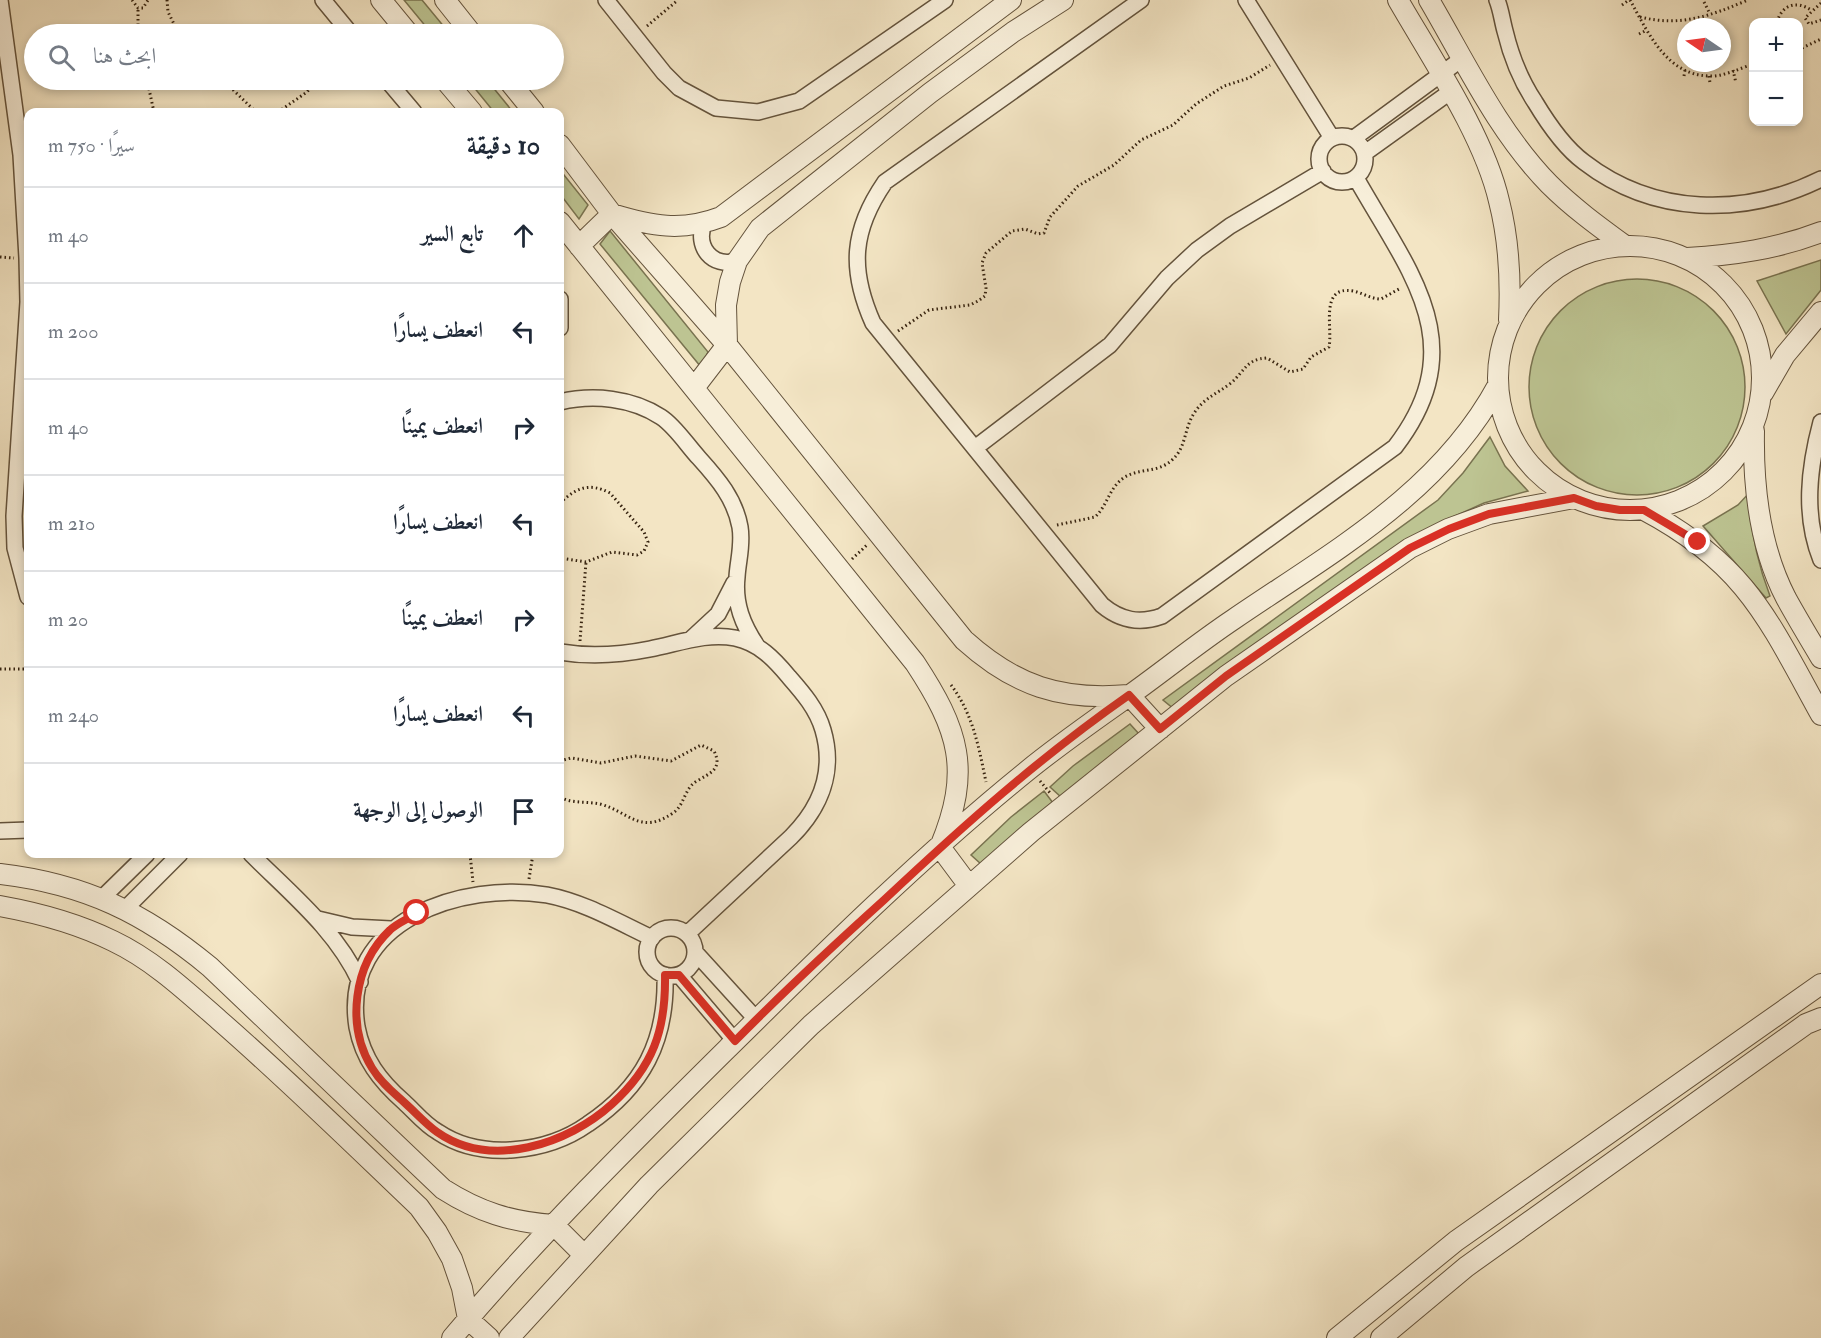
<!DOCTYPE html>
<html lang="ar">
<meta charset="utf-8">
<style>
:root{--surface:#fff;--page:#f6f6f7;--text:#1f2937;--muted:#747a83;--line:#e0e1e3}
body{margin:0;font-family:"IM FELL Double Pica",Amiri,serif;background:var(--page);color:var(--text);direction:rtl}
.controls{position:absolute;right:18px;top:18px;display:grid;overflow:hidden;border-radius:12px;box-shadow:0 3px 9px #0003}
.controls button{width:54px;height:54px;display:grid;place-items:center;padding:0;border:0;border-bottom:2px solid var(--line);background:var(--surface);color:var(--text);font:30px sans-serif}
.compass{position:absolute;left:1677px;top:18px;width:54px;height:54px;border-radius:50%;background:var(--surface);box-shadow:0 3px 9px #0003;rotate:283deg}
.stop{position:absolute;width:18px;height:18px;margin:-14px;border:4px solid #d93025;border-radius:50%;background:#fff}
.stop.end{background:#d93025;border-color:#fff;box-shadow:0 2px 6px #0008}
.list{margin:0;padding:0;list-style:none}
h2{display:flex;justify-content:space-between;align-items:center;height:78px;margin:0;padding:0 24px;font-size:26px}
h2 small{font-size:20px;font-weight:400;color:var(--muted)}
.list li{display:grid;grid-template-columns:39px 1fr auto;gap:18px;align-items:center;box-sizing:border-box;height:96px;padding:0 24px;border-top:2px solid var(--line)}
.list b{display:block;font-size:22px;white-space:nowrap}
.list em{font-size:20px;font-style:normal;color:var(--muted)}
.icon{flex:none;width:33px;height:33px;fill:none;stroke:currentColor;stroke-width:2;stroke-linecap:round;stroke-linejoin:round}
.map{position:relative;flex:none;width:1821px;height:1338px;overflow:hidden;direction:ltr}
.search{position:absolute;background:var(--surface);box-shadow:0 3px 9px #0003;left:24px;top:24px;width:540px;height:66px;display:flex;align-items:center;gap:15px;box-sizing:border-box;padding:0 21px;border-radius:33px;color:var(--muted);font-size:22px}
.panel{position:absolute;background:var(--surface);box-shadow:0 3px 9px #0003;left:24px;top:108px;width:540px;height:750px;border-radius:12px;direction:rtl}
.map>svg:first-child{display:block}
.grass{fill:#bdc492;stroke:#797350;stroke-width:1.5}
.lines{fill:none;stroke-linecap:round;stroke-linejoin:round}
.minor-casing{stroke:#64533c;stroke-width:18}
.tertiary-casing{stroke:#64533c;stroke-width:22}
.path{stroke:#35220f;stroke-width:3;stroke-dasharray:1.5 3;stroke-linecap:butt}
.minor{stroke:#f7eed9;stroke-width:15}
.tertiary{stroke:#f7eed9;stroke-width:20}
.route{stroke:#d93025;stroke-width:8}
</style>
<div class="map">
<svg width="1821" height="1338" viewBox="0 0 1821 1338">
<rect width="100%" height="100%" fill="#f3e5c4"/>
<filter id="stains"><feTurbulence type="fractalNoise" baseFrequency=".00333" numOctaves="4"/><feColorMatrix values="0 0 0 0 .2 0 0 0 0 .09 0 0 0 0 .02 0 0 0 .5 -.17"/></filter>
<radialGradient id="worn" r=".72"><stop offset=".6" stop-color="#630" stop-opacity="0"/><stop offset="1" stop-color="#630" stop-opacity=".3"/></radialGradient>
<path class="grass" d="M404,0h18l28,34h-18z
M468,80h19l26,32h-19z
M560,170l28,35 -9,14 -19,-25z
M610,231l98,121 -7,15 -101,-123z
M1821,260v30l-35,44 -29,-53z
M1529 387a108 108 0 1 1 216 0a108 108 0 1 1-216 0Z
M1490,437l15,29 23,25 -44,12 -31,14 -279,192 -11,-9 275,-200 25,-27z
M1749,493c1,36 8,69 21,103l-4,2 -63,-72 35,-21z
M1130,724l9,10 -78,63 -11,-10 23,-21z
M1044,791l9,12 -72,61 -10,-9 40,-38z"/>
<g class="lines">
<g class="minor-casing">
<path id="minor" d="M0,0l21,155 6,103 1,44 -14,214 1,32 13,49
M323,0l28,34
M606,0l58,73 15,15 37,20 42,4 41,-11 146,-101
M1141,0l-256,182c-33,48 -36,87 -12,141l229,282c19,16 38,19 60,11l233,-169c79,-103 14,-175 -39,-269
M1246,0l86,138
M1497,0c4,10 5,20 8,31 6,25 16,50 30,71 12,20 30,46 49,60 70,54 160,55 237,17
M387,80l27,32
M1319 159a23 23 0 1 1 46 0a23 23 0 1 1-46 0Z
M1354,138l109,-80
M1365,153l85,-61
M704,223c-9,24 8,45 33,38
M560,299v29
M560,402c33,-8 72,-4 101,15 14,9 26,28 38,41 19,21 36,41 41,69 3,18 -2,33 -3,50 -3,27 6,48 20,69
M1821,422c-12,45 -18,93 0,138
M975,448l135,-103 57,-67 30,-28 33,-24 93,-55
M691,639l27,-25 16,-31
M560,652c30,5 60,3 90,-3 27,-5 57,-17 85,-11 24,5 39,21 54,39 14,16 28,32 34,53 12,41 -2,77 -32,107l-104,97
M0,831l28,-1
M251,854c40,40 85,76 109,128
M101,899l46,-45
M125,909l55,-55
M318,919l34,8 39,2
M647 952a24 24 0 1 1 48 0a24 24 0 1 1-48 0Z
M652,938c-34,-16 -68,-36 -105,-43 -84,-14 -207,25 -190,132 6,32 23,54 47,75 11,10 21,23 34,30 43,29 109,21 150,-8 55,-37 79,-83 77,-149
M695,952l61,67
M679,975l56,66"/>
</g>
<g class="tertiary-casing">
<path id="tertiary" d="M381,0l28,34
M445,0l27,34
M1398,0c34,59 86,136 101,201 10,39 12,78 10,119
M1429,0c37,63 69,132 120,184 23,23 49,42 75,61
M445,80l27,32
M508,80l26,32
M560,145l52,69 115,131 237,295c51,46 97,61 165,55l31,34
M560,222l355,441c44,67 57,107 25,184l29,39
M1498 378a132 132 0 1 1 264 0a132 132 0 1 1-264 0Z
M579,246l33,-32c39,12 70,18 109,3l290,-217
M1687,258c47,-3 90,-9 134,-26
M694,388l33,-43 -1,-40 4,-23 7,-21 23,-33 170,-135 83,-61 50,-32
M1763,393l22,-38 36,-43
M1754,431c-1,55 6,117 32,167 11,20 23,40 35,60
M1644,510c102,54 124,109 177,205
M0,874c85,10 145,39 210,93l233,222c36,23 68,33 111,36l30,30
M0,906c39,7 77,17 113,35 40,19 73,50 106,79 69,60 134,124 200,187l18,25 15,27 10,29 6,31 21,19
M452,1338c86,-102 181,-196 276,-290 96,-95 194,-192 299,-277 33,-27 68,-51 103,-76 35,-25 68,-52 104,-76 98,-67 206,-126 264,-234
M509,1338l140,-153 162,-160 220,-193 195,-156 184,-128 38,-19 41,-15 85,-16
M1337,1338l119,-97 365,-257
M1381,1338l85,-71 340,-243 15,-6"/>
</g>
<path class="path" d="M132,0l6,8h5l5,-8
M167,0l1,12 11,22
M1630,0c18,32 36,75 79,76 14,1 31,-8 45,-12
M1704,2l6,12
M1821,3l-16,15 4,6 12,-4
M1622,5l7,-5
M1640,17c41,10 70,-1 108,-17
M1777,22c5,-17 19,-22 34,-12
M647,26l31,-26
M138,34v-26
M1639,34l8,-4
M1798,50l23,-11
M1733,70l3,13
M1684,76l1,-6
M1709,76l1,7
M147,80l7,32
M199,80l30,6 27,26
M278,112l29,-20 10,-12
M0,257l14,1
M898,331l31,-21 41,-5 8,-4 7,-5 1,-8 -4,-25 4,-10 26,-22 13,-2 13,5 6,-1 6,-16 28,-31 36,-21 27,-25 32,-15 23,-21 28,-18 25,-8 21,-13
M560,503c16,-15 29,-21 50,-10l34,39 4,10 -4,9 -7,4 -25,-3 -26,10 -26,-4
M1057,525l38,-8c13,-12 14,-30 30,-40 15,-9 33,-4 47,-17 14,-12 12,-30 21,-45 10,-17 24,-21 38,-32 14,-12 15,-24 36,-25l23,14 13,-3 8,-12 18,-10c4,-19 -10,-62 24,-56 10,2 18,8 28,8l18,-10
M852,559l15,-14
M580,641l6,-79
M0,669h28
M951,685c22,29 28,63 35,97
M560,761l11,-3 30,5 34,-7 36,5 30,-16 13,6c9,18 -4,22 -17,30 -13,7 -12,24 -24,32 -33,23 -45,-2 -73,-9 -14,-3 -28,0 -40,-7
M1040,781l11,13
M470,854l3,28
M529,879l4,-25"/>
<use href="#minor" class="minor"/>
<use href="#tertiary" class="tertiary"/>
</g>
<g class="lines">
<path class="route" d="M417,913c-9,6 -20,10 -27,17 -37,35 -44,96 -18,138 9,15 22,25 34,36 10,9 20,20 31,28 54,38 131,12 175,-28 41,-37 54,-74 53,-129h14l56,66c48,-49 98,-95 149,-141 80,-75 155,-142 245,-205l31,34 66,-53 184,-128 39,-19 40,-15 85,-16 22,8 24,4h24l54,32"/>
</g>
<rect width="100%" height="100%" filter="url(#stains)"/>
<rect width="100%" height="100%" fill="url(#worn)"/>
</svg>
<div class="controls">
<button>+</button>
<button>−</button>
</div>
<svg class="compass" viewBox="-18 -18 36 36"><path d="M0-13l5 13h-10z" fill="#e53935"/><path d="M0 13l5-13h-10z" fill="#747a83"/></svg>
<div class="stop" style="left:417px;top:913px"></div>
<div class="stop end" style="left:1698px;top:542px"></div>
<div class="search"><svg class="icon" aria-label="search" viewBox="0 0 24 24"><circle cx="10" cy="10" r="6"/><path d="M15 15l6 6"/></svg>ابحث هنا</div>
<section class="panel">
<h2>10 دقيقة<small>سيرًا · 750 m</small></h2>
<ul class="list">
<li><svg class="icon" aria-label="ahead" viewBox="0 0 24 24"><path d="M12 20V5M6 11l6-6 6 6"/></svg><div><b>تابع السير</b></div><em>40 m</em></li>
<li><svg class="icon" aria-label="left" viewBox="0 0 24 24"><path d="M17 20v-9H6M10 6l-5 5 5 5"/></svg><div><b>انعطف يسارًا</b></div><em>200 m</em></li>
<li><svg class="icon" aria-label="right" viewBox="0 0 24 24"><path d="M7 20v-9h11M14 6l5 5-5 5"/></svg><div><b>انعطف يمينًا</b></div><em>40 m</em></li>
<li><svg class="icon" aria-label="left" viewBox="0 0 24 24"><path d="M17 20v-9H6M10 6l-5 5 5 5"/></svg><div><b>انعطف يسارًا</b></div><em>210 m</em></li>
<li><svg class="icon" aria-label="right" viewBox="0 0 24 24"><path d="M7 20v-9h11M14 6l5 5-5 5"/></svg><div><b>انعطف يمينًا</b></div><em>20 m</em></li>
<li><svg class="icon" aria-label="left" viewBox="0 0 24 24"><path d="M17 20v-9H6M10 6l-5 5 5 5"/></svg><div><b>انعطف يسارًا</b></div><em>240 m</em></li>
<li><svg class="icon" aria-label="arrive" viewBox="0 0 24 24"><path d="M6 21V4h12l-3 4 3 4H6"/></svg><div><b>الوصول إلى الوجهة</b></div></li>
</ul>
</section>
</div>
